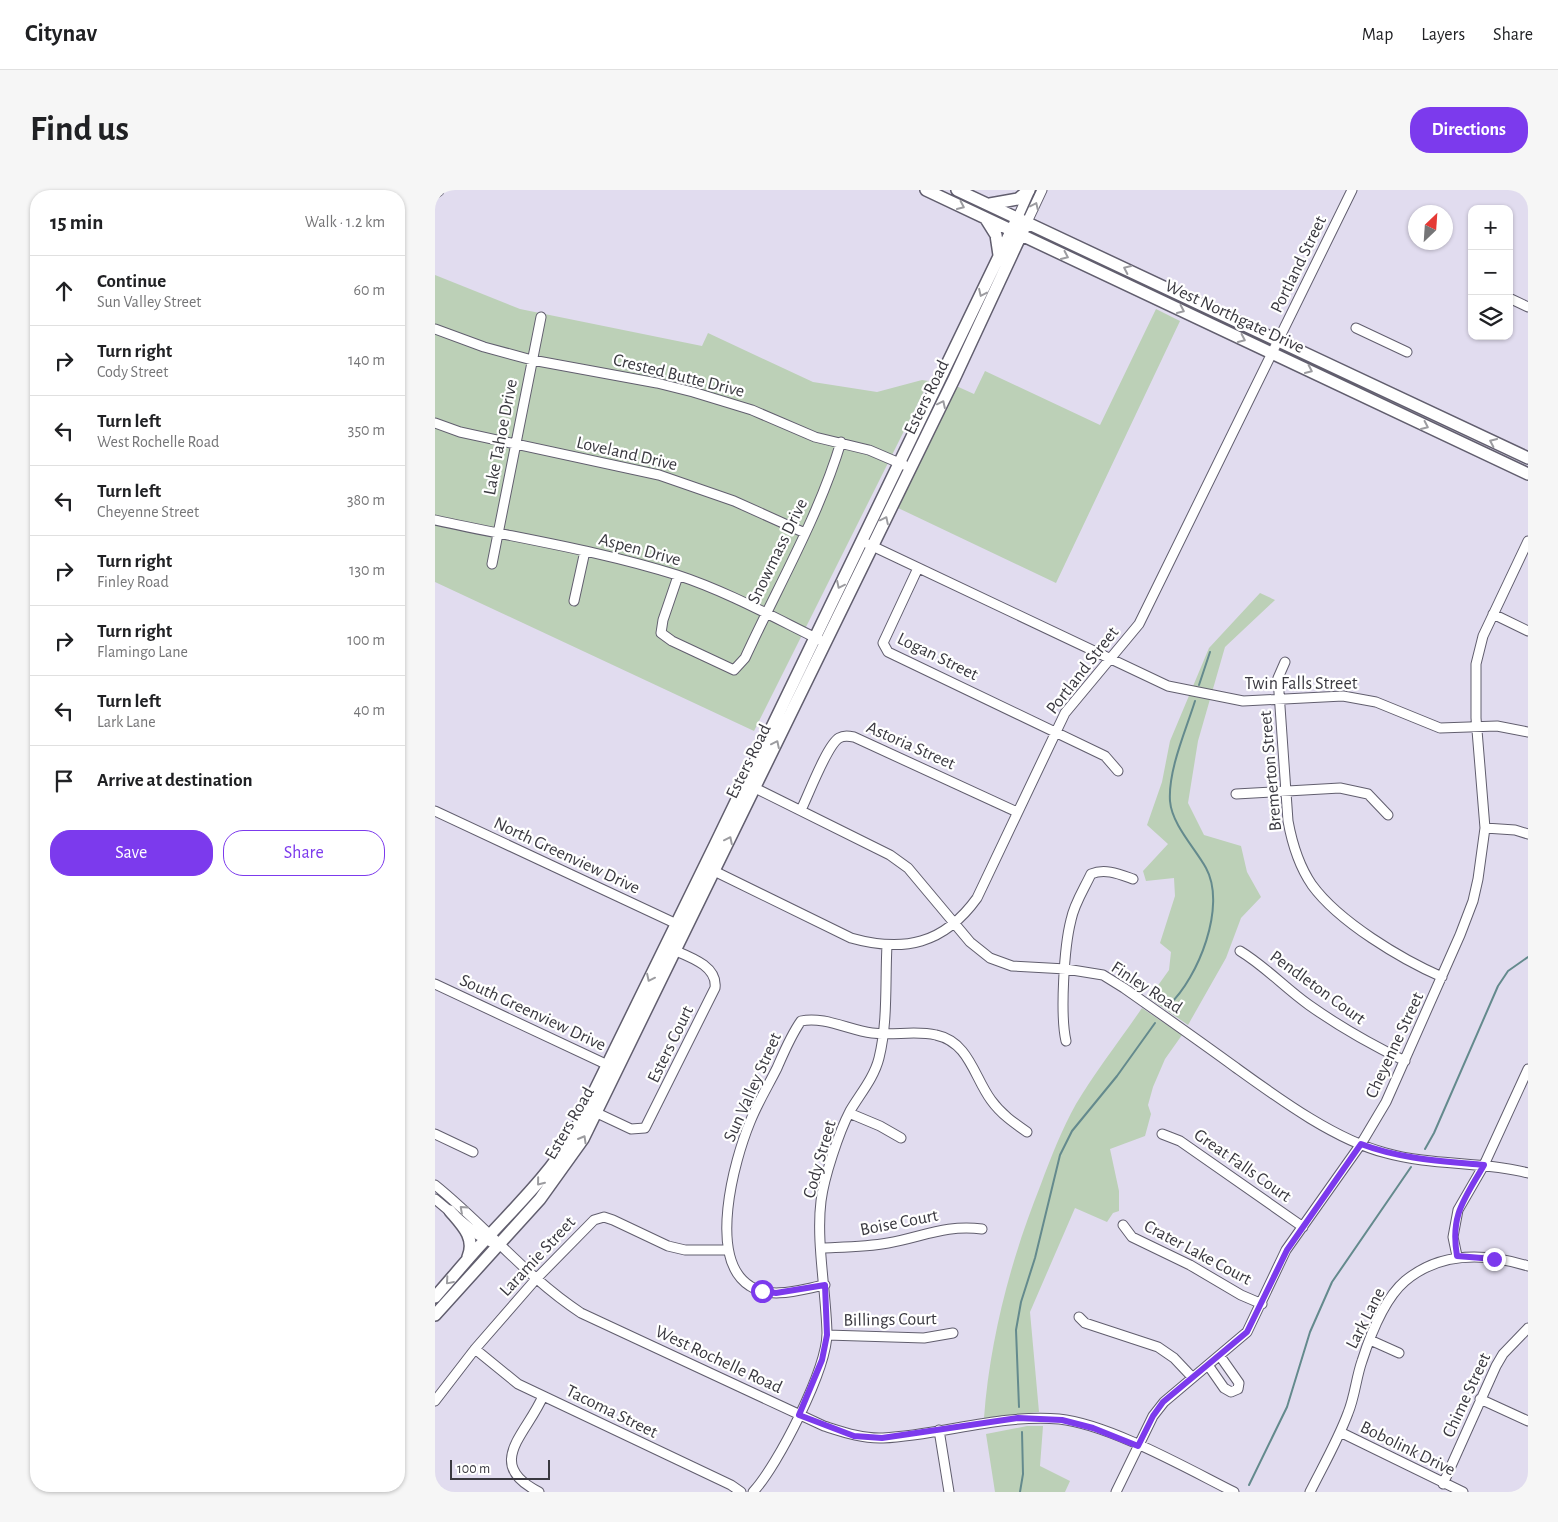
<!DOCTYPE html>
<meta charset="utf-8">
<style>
:root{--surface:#fff;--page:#f6f6f6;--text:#202124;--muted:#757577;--line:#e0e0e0;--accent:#7c3aed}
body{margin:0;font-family:"Alegreya Sans",sans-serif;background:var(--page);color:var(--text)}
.controls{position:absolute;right:15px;top:15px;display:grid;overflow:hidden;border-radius:10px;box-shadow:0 1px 4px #0004}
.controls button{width:45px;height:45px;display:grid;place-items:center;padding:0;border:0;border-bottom:1px solid var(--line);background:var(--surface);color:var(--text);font:25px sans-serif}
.compass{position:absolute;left:973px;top:15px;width:45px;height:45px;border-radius:50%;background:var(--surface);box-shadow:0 1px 4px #0004;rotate:25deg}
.scale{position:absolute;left:15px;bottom:12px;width:100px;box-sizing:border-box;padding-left:5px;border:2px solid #3a3940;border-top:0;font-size:14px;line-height:18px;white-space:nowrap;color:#3a3940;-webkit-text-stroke:4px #fff;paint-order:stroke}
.stop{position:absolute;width:15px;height:15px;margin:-11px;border:4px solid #7c3aed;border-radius:50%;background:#fff}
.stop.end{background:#7c3aed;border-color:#fff;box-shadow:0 1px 5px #0008}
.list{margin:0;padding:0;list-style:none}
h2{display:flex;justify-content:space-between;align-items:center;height:65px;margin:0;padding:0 20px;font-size:21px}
h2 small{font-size:16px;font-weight:400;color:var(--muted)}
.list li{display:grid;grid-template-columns:32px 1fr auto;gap:15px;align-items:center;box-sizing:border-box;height:70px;padding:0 20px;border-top:1px solid var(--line)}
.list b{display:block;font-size:19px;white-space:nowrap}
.list p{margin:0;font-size:16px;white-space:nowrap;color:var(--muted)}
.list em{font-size:16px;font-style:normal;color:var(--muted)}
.actions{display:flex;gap:10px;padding:15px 20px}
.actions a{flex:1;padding:11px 0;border:1px solid var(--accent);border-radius:20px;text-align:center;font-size:18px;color:var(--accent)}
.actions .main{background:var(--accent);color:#fff}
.icon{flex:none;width:28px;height:28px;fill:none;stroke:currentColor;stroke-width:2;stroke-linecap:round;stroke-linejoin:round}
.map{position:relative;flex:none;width:1093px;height:1302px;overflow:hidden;border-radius:20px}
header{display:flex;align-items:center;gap:30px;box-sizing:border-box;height:70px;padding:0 25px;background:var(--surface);border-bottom:1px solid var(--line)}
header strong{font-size:24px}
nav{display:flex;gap:28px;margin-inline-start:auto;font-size:18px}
.intro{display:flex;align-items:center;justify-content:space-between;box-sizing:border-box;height:120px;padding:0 30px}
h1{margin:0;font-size:35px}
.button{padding:12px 22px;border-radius:20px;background:var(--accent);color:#fff;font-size:18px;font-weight:700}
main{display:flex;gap:30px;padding:0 30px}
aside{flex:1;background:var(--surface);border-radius:20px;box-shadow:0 1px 4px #0004}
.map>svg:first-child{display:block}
.green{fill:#bcd0b7}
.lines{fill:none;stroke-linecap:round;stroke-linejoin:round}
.stream{stroke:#648a8d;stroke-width:2}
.minor-casing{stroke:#615e6e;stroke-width:11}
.major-casing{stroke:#615e6e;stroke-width:14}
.minor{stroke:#fff;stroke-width:9}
.major{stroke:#fff;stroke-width:11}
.oneway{stroke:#9c9ca0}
.route{stroke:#7c3aed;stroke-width:6}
.labels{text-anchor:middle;stroke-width:4.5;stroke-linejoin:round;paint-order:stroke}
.street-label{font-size:18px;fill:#3a3940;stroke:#fff}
</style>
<header>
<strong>Citynav</strong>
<nav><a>Map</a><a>Layers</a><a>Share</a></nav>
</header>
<div class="intro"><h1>Find us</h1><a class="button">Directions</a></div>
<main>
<aside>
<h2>15 min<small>Walk · 1.2 km</small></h2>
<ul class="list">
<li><svg class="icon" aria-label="ahead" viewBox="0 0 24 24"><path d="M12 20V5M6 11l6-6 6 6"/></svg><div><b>Continue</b><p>Sun Valley Street</p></div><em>60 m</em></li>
<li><svg class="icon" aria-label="right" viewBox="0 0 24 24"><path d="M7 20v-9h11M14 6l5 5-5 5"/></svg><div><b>Turn right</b><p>Cody Street</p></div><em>140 m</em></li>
<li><svg class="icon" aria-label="left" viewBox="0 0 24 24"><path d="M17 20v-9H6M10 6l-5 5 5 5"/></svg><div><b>Turn left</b><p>West Rochelle Road</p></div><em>350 m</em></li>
<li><svg class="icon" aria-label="left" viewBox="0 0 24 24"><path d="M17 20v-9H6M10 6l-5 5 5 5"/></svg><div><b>Turn left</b><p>Cheyenne Street</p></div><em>380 m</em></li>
<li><svg class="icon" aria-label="right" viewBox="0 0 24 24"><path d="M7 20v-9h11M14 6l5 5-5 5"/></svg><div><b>Turn right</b><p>Finley Road</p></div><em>130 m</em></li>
<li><svg class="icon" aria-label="right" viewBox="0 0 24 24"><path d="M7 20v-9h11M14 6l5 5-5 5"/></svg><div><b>Turn right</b><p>Flamingo Lane</p></div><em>100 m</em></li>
<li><svg class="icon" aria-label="left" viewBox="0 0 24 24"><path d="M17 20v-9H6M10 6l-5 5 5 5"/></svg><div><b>Turn left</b><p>Lark Lane</p></div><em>40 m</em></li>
<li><svg class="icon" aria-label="arrive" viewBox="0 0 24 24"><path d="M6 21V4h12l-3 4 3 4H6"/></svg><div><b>Arrive at destination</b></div></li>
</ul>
<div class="actions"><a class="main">Save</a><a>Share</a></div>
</aside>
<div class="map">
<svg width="1093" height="1302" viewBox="0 0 1093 1302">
<rect width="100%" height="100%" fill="#e1dcef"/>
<path class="green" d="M0,85l85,34 182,37 6,-13 105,49 64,10 45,-12 7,1 -175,350 -319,-149z
M721,119l24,12 -124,262 -160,-76 58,-122 20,9 11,-23 115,54z
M825,403l15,7 -50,47 -27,94 -10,62 16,32 37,11 6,26 14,25 -20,21 -15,40 -38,67 -39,-27 20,-28 2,-18 -11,-9 15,-47 -1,-18 -28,3 -3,-10 25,-27 -21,-19 15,-43 8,-41 39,-93z
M707,818l40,27 -17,24 -12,28 -5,18 3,9 -6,22 -35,13 9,42v20l-6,2 -6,9 -32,-14 -45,104 9,100 -55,6c6,-80 27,-159 57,-234 10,-27 21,-55 35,-80 20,-33 44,-64 66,-96z
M592,1236h16l-3,40 30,15 -5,11h-70l-9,-58z"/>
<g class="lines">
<path class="stream" d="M764,495l11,-33
M734,815c29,-27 58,-99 37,-137 -11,-20 -34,-43 -36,-67 -2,-31 16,-71 25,-100
M990,959l9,-16 64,-147 10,-15 20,-14
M584,1217l-3,-77 5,-28 14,-44 25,-103 12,-24 45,-55 38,-53
M814,1295l38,-78 23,-75 22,-50 79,-115
M585,1302l3,-18 -1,-42"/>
<g class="minor-casing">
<path id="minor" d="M583,27l12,-27
M592,32l15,-32
M1074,108l19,9
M921,138l51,24
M0,139l49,18 48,13 125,23 36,9 59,18 63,27 54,13 35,15
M0,233l25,9 199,43 75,26 71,32
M0,330c81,18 163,30 242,55 49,16 96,42 143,65
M433,354l300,142 75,15 100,-5 33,6 64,26 57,-2 31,6
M57,374l49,-247
M483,378l-35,75 5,9 217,104 13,15
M243,386l-15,44 -2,13 11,8 62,29 11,-12c33,-72 73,-140 96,-216
M139,411l11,-50
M1058,424l35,17
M850,472l-7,16 10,143c4,22 11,45 24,64 27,37 89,74 130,92
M316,596l139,69 18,13 62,74 20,16 22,8 54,3 37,6 21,13c37,26 74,52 111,79 43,31 100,73 151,86 46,13 96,8 142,20
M801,604l104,-6 28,6 20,21
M366,620c7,-14 26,-65 38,-72 5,-3 10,-2 15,-1l163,75
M0,621l246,115
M1050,638l30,2 13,4
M275,679l141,69c53,15 93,6 126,-40l88,-185 74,-89 213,-434
M805,761c25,15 45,37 69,54 31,22 63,40 96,56
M0,794l177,83
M631,851c-6,-26 -2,-94 5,-121 3,-16 13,-31 20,-46 14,-6 28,0 42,5
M162,923l34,16 14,-1 70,-140c3,-23 -28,-32 -46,-40
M414,923l31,13 21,12
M0,944l38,18
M727,944l18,7 123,86
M0,995c51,41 91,92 146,128l243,113c19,6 39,13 59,12 59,-3 117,-24 176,-19 50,5 129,50 175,73
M0,1009l43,36 13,7
M688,1035l9,12 58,28 51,30 21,9
M387,1058c22,-1 44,-1 66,-5 34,-6 59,-19 94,-14
M1022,1066l-4,-19 5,-27 26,-45 44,-96
M390,1095c-23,4 -54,15 -75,1 -43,-27 -16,-125 0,-164 7,-18 18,-36 27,-54 7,-16 14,-33 24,-47 23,-5 48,9 71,12 21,3 43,-3 64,2 33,7 38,42 55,65 10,14 23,23 36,32
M644,1127l6,6 73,24 16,11 18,19
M392,1145l97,3 29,-5
M935,1150l29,13
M40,1159l43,35 213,101 10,7
M773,1175l16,23 7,4 7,-3 1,-6 -19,-27
M1045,1209l48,22
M0,1211l40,-52 61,-70 58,-59 10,-3 9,3 55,26 17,4h43
M504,1240l10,62
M905,1242l123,60
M1008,1294l53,-118 7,-12 25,-26
M104,1302c-56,-28 -12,-58 4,-96
M318,1302c25,-27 74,-123 74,-159 -1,-42 -11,-92 -6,-132 3,-24 18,-69 29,-90 10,-17 24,-33 29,-53 9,-36 6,-76 8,-113
M681,1302l37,-76 11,-14 83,-70 39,-82 75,-106 25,-42 74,-167 13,-34 5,-22 7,-51 -9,-110v-54l7,-28 45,-95
M875,1302c13,-26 28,-52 38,-79 7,-17 8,-35 14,-52 8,-25 22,-62 43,-80 36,-30 81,-28 123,-15"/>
</g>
<g class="major-casing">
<path id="major" d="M491,0l602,284
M522,0l571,268
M0,2l3,-2
M555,14l28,-5 11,-9
M551,29l10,16 3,20
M15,1021c12,14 26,27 18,46
M0,1107c17,-19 33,-39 51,-58 33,-36 62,-63 88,-106l141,-288 303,-628
M0,1125l105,-116 43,-60 371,-760 73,-157"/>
</g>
<use href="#minor" class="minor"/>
<use href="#major" class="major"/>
</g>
<defs><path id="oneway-chevron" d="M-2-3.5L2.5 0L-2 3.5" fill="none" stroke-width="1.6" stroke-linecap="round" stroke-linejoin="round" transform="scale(1.25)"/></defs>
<g class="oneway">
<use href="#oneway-chevron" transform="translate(526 16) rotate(25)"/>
<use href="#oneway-chevron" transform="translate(600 16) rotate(-65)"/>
<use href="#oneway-chevron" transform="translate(630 66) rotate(25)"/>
<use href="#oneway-chevron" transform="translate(692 79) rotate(-155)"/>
<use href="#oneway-chevron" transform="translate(547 103) rotate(115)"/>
<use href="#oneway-chevron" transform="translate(746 120) rotate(25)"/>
<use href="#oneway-chevron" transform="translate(807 149) rotate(25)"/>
<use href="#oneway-chevron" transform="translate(874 180) rotate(25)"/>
<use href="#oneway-chevron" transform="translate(507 214) rotate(-64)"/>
<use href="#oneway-chevron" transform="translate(990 236) rotate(25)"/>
<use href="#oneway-chevron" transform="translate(1058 252) rotate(-155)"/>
<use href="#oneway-chevron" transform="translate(450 330) rotate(-64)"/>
<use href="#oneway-chevron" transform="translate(405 395) rotate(116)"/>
<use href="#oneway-chevron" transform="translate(341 554) rotate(-64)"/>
<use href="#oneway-chevron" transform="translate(294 650) rotate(-64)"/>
<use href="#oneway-chevron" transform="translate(215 788) rotate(116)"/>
<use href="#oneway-chevron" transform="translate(148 949) rotate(-60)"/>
<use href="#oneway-chevron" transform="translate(105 992) rotate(129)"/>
<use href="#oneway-chevron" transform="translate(28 1019) rotate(-138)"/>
<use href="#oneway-chevron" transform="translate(14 1091) rotate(131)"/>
</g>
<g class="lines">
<path class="route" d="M327,1101l14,2 49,-8 2,50 -5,25 -23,55 55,21 28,2 136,-20 44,2 31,8 45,18 15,-30 10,-14 84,-70 40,-82 74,-106c39,15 81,17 123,21 -20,35 -34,50 -27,91l37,3"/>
</g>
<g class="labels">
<g class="street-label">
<text transform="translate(863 74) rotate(-64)" y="6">Portland Street</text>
<text transform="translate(800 126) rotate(25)" y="6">West Northgate Drive</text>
<text transform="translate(244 185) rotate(14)" y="6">Crested Butte Drive</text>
<text transform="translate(491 207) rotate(-64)" y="6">Esters Road</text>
<text transform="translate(65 247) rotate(-79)" y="6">Lake Tahoe Drive</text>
<text transform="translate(192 263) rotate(13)" y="6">Loveland Drive</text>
<text transform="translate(205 359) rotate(15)" y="6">Aspen Drive</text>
<text transform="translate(342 361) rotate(-64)" y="6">Snowmass Drive</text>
<text transform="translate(503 466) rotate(26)" y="6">Logan Street</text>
<text transform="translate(647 480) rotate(-52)" y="6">Portland Street</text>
<text x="866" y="499">Twin Falls Street</text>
<text transform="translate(476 555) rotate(24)" y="6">Astoria Street</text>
<text transform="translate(313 571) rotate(-64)" y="6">Esters Road</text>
<text transform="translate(835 581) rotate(-95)" y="6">Bremerton Street</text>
<text transform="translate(132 665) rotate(25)" y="6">North Greenview Drive</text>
<text transform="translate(712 797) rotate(33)" y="6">Finley Road</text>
<text transform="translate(883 797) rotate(36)" y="6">Pendleton Court</text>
<text transform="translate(98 822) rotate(25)" y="6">South Greenview Drive</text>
<text transform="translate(235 854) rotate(-64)" y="6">Esters Court</text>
<text transform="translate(959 855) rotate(-65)" y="6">Cheyenne Street</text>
<text transform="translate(317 897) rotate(-66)" y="6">Sun Valley Street</text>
<text transform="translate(134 933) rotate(-60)" y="6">Esters Road</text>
<text transform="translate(384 969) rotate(-74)" y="6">Cody Street</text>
<text transform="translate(808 975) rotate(35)" y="6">Great Falls Court</text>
<text transform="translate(464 1032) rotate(-11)" y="6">Boise Court</text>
<text transform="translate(763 1062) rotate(28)" y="6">Crater Lake Court</text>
<text transform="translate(102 1066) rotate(-47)" y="6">Laramie Street</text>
<text transform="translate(930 1128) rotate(-63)" y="6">Lark Lane</text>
<text transform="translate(455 1129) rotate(-1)" y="6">Billings Court</text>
<text transform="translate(284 1169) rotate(25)" y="6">West Rochelle Road</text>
<text transform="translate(1031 1205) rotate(-65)" y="6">Chime Street</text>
<text transform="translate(177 1221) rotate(26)" y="6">Tacoma Street</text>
<text transform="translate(973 1258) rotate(26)" y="6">Bobolink Drive</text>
</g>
</g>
</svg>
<div class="controls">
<button>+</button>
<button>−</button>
<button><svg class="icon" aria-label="layers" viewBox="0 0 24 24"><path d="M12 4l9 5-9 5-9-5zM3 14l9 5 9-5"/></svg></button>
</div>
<svg class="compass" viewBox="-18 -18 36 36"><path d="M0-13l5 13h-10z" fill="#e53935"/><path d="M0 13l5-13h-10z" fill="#757577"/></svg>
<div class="scale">100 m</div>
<div class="stop" style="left:327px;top:1101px"></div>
<div class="stop end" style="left:1059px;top:1069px"></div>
</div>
</main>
